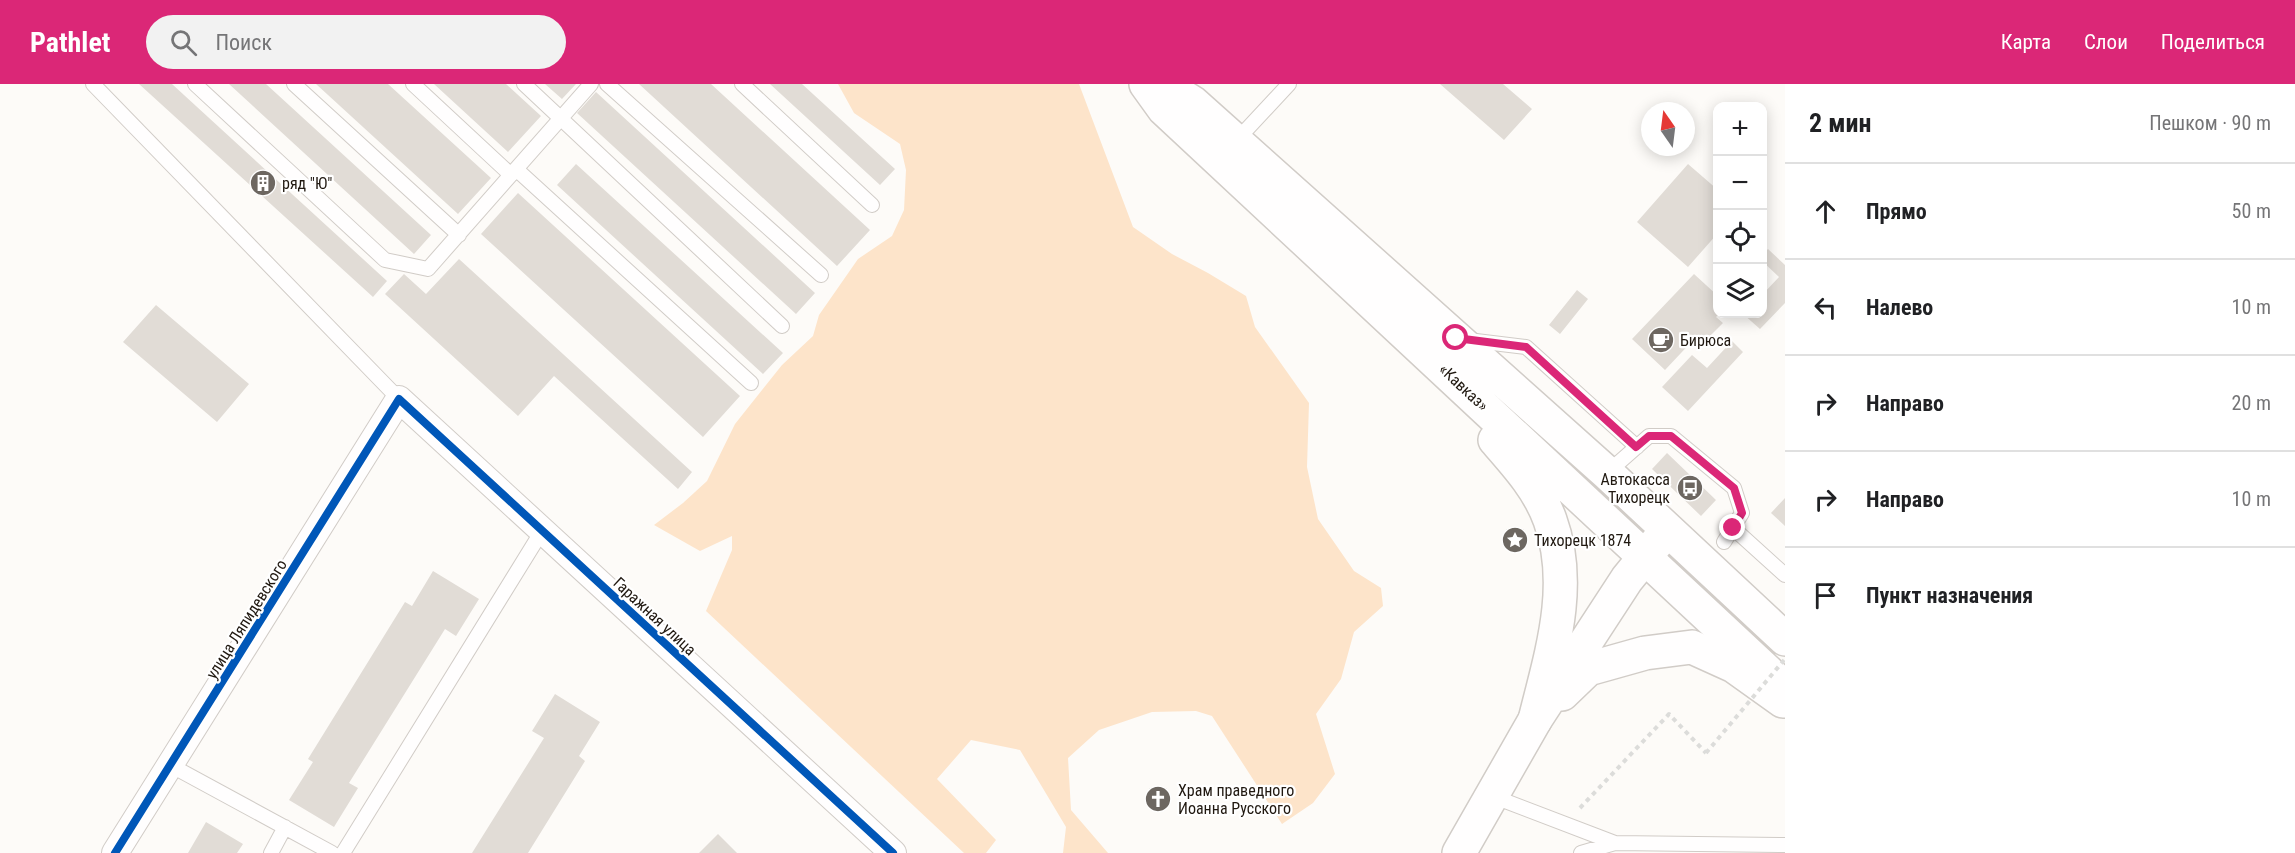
<!DOCTYPE html>
<html lang="ru">
<meta charset="utf-8">
<style>
:root{--surface:#fff;--page:#f2f2f2;--text:#202124;--muted:#757577;--line:#e0e0e0;--accent:#db2777}
body{margin:0;font-family:"Roboto Condensed",sans-serif;background:var(--page);color:var(--text)}
.controls{position:absolute;right:18px;top:18px;display:grid;overflow:hidden;border-radius:12px;box-shadow:0 3px 15px #0003}
.controls button{width:54px;height:54px;display:grid;place-items:center;padding:0;border:0;border-bottom:2px solid var(--line);background:var(--surface);color:var(--text);font:30px sans-serif}
.compass{position:absolute;left:1641px;top:18px;width:54px;height:54px;border-radius:50%;background:var(--surface);box-shadow:0 3px 15px #0003;rotate:346deg}
.stop{position:absolute;width:18px;height:18px;margin:-14px;border:4px solid #db2777;border-radius:50%;background:#fff}
.stop.end{background:#db2777;border-color:#fff;box-shadow:0 2px 6px #0008}
.list{margin:0;padding:0;list-style:none}
h2{display:flex;justify-content:space-between;align-items:center;height:78px;margin:0;padding:0 24px;font-size:26px}
h2 small{font-size:20px;font-weight:400;color:var(--muted)}
.list li{display:grid;grid-template-columns:39px 1fr auto;gap:18px;align-items:center;box-sizing:border-box;height:96px;padding:0 24px;border-top:2px solid var(--line)}
.list b{display:block;font-size:22px;white-space:nowrap}
.list em{font-size:20px;font-style:normal;color:var(--muted)}
.icon{flex:none;width:33px;height:33px;fill:none;stroke:currentColor;stroke-width:2;stroke-linecap:round;stroke-linejoin:round}
.map{position:relative;flex:none;width:1785px;height:769px;overflow:hidden}
header{display:flex;align-items:center;gap:36px;box-sizing:border-box;height:84px;padding:0 30px;background:var(--accent);color:#fff}
header strong{font-size:28px}
nav{display:flex;gap:33px;margin-inline-start:auto;font-size:21px}
.search{width:420px;height:54px;background:var(--page);display:flex;align-items:center;gap:15px;box-sizing:border-box;padding:0 21px;border-radius:33px;color:var(--muted);font-size:22px}
main{display:flex}
aside{flex:1;background:var(--surface)}
.map>svg:first-child{display:block}
.green{fill:#fde4ca}
.building{fill:#e1dcd6}
.lines{fill:none;stroke-linecap:round;stroke-linejoin:round}
.service-casing{stroke:#d1ccc7;stroke-width:16}
.minor-casing{stroke:#d1ccc7;stroke-width:28}
.secondary-casing{stroke:#d1ccc7;stroke-width:36}
.trunk-casing{stroke:#d1ccc7;stroke-width:36}
.path{stroke:#dcdcda;stroke-width:4;stroke-dasharray:4.5 4.5;stroke-linecap:butt}
.service{stroke:#fffefe;stroke-width:14}
.minor{stroke:#fffefe;stroke-width:26}
.secondary{stroke:#fffefe;stroke-width:33}
.trunk{stroke:#fffefe;stroke-width:33}
.path-bridge{stroke:#dcdcda;stroke-width:4;stroke-dasharray:4.5 4.5;stroke-linecap:butt}
.cycleway-casing{stroke:#fff;stroke-width:11}
.cycleway{stroke:#0057b8;stroke-width:8}
.route{stroke:#db2777;stroke-width:8}
.labels{text-anchor:middle;stroke-width:4.5;stroke-linejoin:round;paint-order:stroke}
.poi-label{font-size:16px;fill:#201810;stroke:#fff;text-anchor:start}
.street-label{font-size:16px;fill:#201810;stroke:#fff}
</style>
<header>
<strong>Pathlet</strong>
<div class="search"><svg class="icon" aria-label="search" viewBox="0 0 24 24"><circle cx="10" cy="10" r="6"/><path d="M15 15l6 6"/></svg>Поиск</div>
<nav><a>Карта</a><a>Слои</a><a>Поделиться</a></nav>
</header>
<main>
<div class="map">
<svg width="1785" height="769" viewBox="0 0 1785 769">
<rect width="100%" height="100%" fill="#fdfbf8"/>
<path class="green" d="M838,0h241l54,143 39,27 36,19 38,23 9,31 54,76 -2,64 11,52 36,52 27,17 2,18 -29,26 -13,47 -25,35 19,60 -22,29 -31,21 -70,-108 -16,-5 -44,1 -53,18 -31,28 3,52 37,43h-45l3,-26 -46,-77 -49,-10 -34,39 59,61 -10,13h-22l-258,-242 26,-61v-14l-32,15 -46,-26 29,-22 24,-22 28,-57 47,-59 31,-29 6,-21 39,-56 34,-23 12,-26 2,-40 -6,-26 -46,-31z"/>
<path class="building" d="M139,0h33l215,197 -14,16z
M229,0h37l165,151 -17,19z
M316,0h72l103,94 -33,36z
M434,0h72l35,32 -33,36z
M545,0h31l-14,15z
M639,0h72l159,146 -33,36z
M770,0h32l93,85 -15,16z
M1440,0h63l29,25 -28,31z
M596,8l219,201 -19,21 -219,-201z
M576,80l207,189 -20,21 -206,-189z
M1688,80l30,26v43l-30,34 -51,-45z
M518,109l222,203 -37,41 -222,-203z
M1768,165l17,16v38l-25,26 -17,-15h19v-19l17,-18 -17,-16v-6z
M459,175l233,213 -14,17 -124,-113 -36,40 -133,-122 19,-20 22,20z
M1694,190l24,22v19l-2,2 7,6 -19,19 -7,-6 -32,34 -33,-31z
M1577,206l11,9 -28,35 -11,-9z
M156,221l93,79 -32,38 -94,-80z
M1732,257l11,11 -55,59 -26,-24 30,-32 15,13z
M1667,369l49,47 -15,16 -49,-47z
M1785,414v28l-14,-13z
M433,487l46,28 -23,37 -11,-7 -96,154 9,5 -24,39 -45,-27 24,-38 -5,-3 97,-157 7,4z
M555,610l45,28 -21,34 6,5 -57,92h-56l72,-115 -12,-7z
M206,738l37,22 -6,9h-49z
M718,750l19,19h-38z"/>
<g class="lines">
<g class="service-casing">
<path id="service" d="M93,0l306,315
M195,0l190,176 43,9 163,-185
M294,0l165,151
M413,0l98,91
M524,0l258,242
M607,0l214,191
M742,0l130,121
M1235,58l54,-58
M516,85l235,214
M1468,256l58,7 111,100
M1607,389l42,-37h22l63,52 8,25 -18,29
M1733,444l52,47
M170,681l162,88
M1492,712l123,47 170,2
M271,769l14,-26
M343,769l199,-322
M1581,769l34,-10"/>
</g>
<g class="minor-casing">
<path id="minor" d="M115,769l284,-454 494,454"/>
</g>
<g class="secondary-casing">
<path id="secondary" d="M1562,610l26,-25 57,-16 47,-6 42,19 49,35
M1459,769l76,-133 92,-141 40,-49"/>
</g>
<g class="trunk-casing">
<path id="trunk" d="M1146,0l18,25 621,579
M1163,0l30,19 414,370 178,166
M1495,356c21,24 44,49 55,80 24,66 1,135 -15,200"/>
</g>
<path class="path" d="M1580,724l89,-94 37,39"/>
<use href="#service" class="service"/>
<use href="#minor" class="minor"/>
<use href="#secondary" class="secondary"/>
<use href="#trunk" class="trunk"/>
<path class="path-bridge" d="M1706,669l79,-94"/>
<g class="cycleway-casing">
<path id="cycleway" d="M115,769l284,-454 494,454"/>
</g>
<use href="#cycleway" class="cycleway"/>
</g>
<g class="lines">
<path class="route" d="M1456,254l70,9 110,100 13,-11h22l63,52 8,25 -9,15"/>
</g>
<defs>
<g id="building-disc" transform="scale(1.35)"><circle r="9.5" fill="#6d6761" stroke="#fff"/><path d="M-4-6H4V6H1V3H-1V6H-4ZM-2.5-4.3h1.7v1.8h-1.7ZM.8-4.3h1.7v1.8H.8ZM-2.5-1h1.7V.8h-1.7ZM.8-1h1.7V.8H.8Z" fill="#fff"/></g>
<g id="cafe-disc" transform="scale(1.35)"><circle r="9.5" fill="#6d6761" stroke="#fff"/><path d="M-5.5-4.5H6V0H3Q3 3.5 0 3.5H-2.5Q-5.5 3.5-5.5 0ZM3-3.2v2h1.7v-2ZM-6 4.5H4V6H-6Z" fill="#fff"/></g>
<g id="bus-disc" transform="scale(1.35)"><circle r="9.5" fill="#6d6761" stroke="#fff"/><path d="M-5-6H5V4H4V6H2V4H-2V6H-4V4H-5ZM-3.5-4V0h7V-4ZM-3.5 1.2v1.5H-2V1.2ZM2 1.2v1.5H3.5V1.2Z" fill="#fff"/></g>
<g id="sight-disc" transform="scale(1.35)"><circle r="9.5" fill="#6d6761" stroke="#fff"/><path d="M0-6L1.8-2.2L6-1.7L2.9 1.2L3.7 5.4L0 3.3L-3.7 5.4L-2.9 1.2L-6-1.7L-1.8-2.2Z" fill="#fff"/></g>
<g id="church-disc" transform="scale(1.35)"><circle r="9.5" fill="#6d6761" stroke="#fff"/><path d="M-1.2-6h2.4v3.5h3.3v2.4h-3.3V6h-2.4V-.1h-3.3v-2.4h3.3Z" fill="#fff"/></g>
</defs>
<g fill-rule="evenodd">
<use href="#building-disc" x="263" y="99"/>
<use href="#cafe-disc" x="1661" y="256"/>
<use href="#bus-disc" x="1690" y="404"/>
<use href="#sight-disc" x="1515" y="456"/>
<use href="#church-disc" x="1158" y="715"/>
</g>
<g class="labels">
<g class="poi-label">
<text x="282" y="105">ряд "Ю"</text>
<text x="1680" y="262">Бирюса</text>
<text x="1670" y="401" text-anchor="end">Автокасса<tspan x="1670" dy="18">Тихорецк</tspan></text>
<text x="1534" y="462">Тихорецк 1874</text>
<text x="1178" y="712">Храм праведного<tspan x="1178" dy="18">Иоанна Русского</tspan></text>
</g>
<g class="street-label">
<text transform="translate(1464 303) rotate(43)" y="6">«Кавказ»</text>
<text transform="translate(655 532) rotate(43)" y="6">Гаражная улица</text>
<text transform="translate(246 535) rotate(-58)" y="6">улица Ляпидевского</text>
</g>
</g>
</svg>
<div class="controls">
<button>+</button>
<button>−</button>
<button><svg class="icon" aria-label="locate" viewBox="0 0 24 24"><circle cx="12" cy="12" r="6"/><path d="M12 2v4M12 18v4M2 12h4M18 12h4"/></svg></button>
<button><svg class="icon" aria-label="layers" viewBox="0 0 24 24"><path d="M12 4l9 5-9 5-9-5zM3 14l9 5 9-5"/></svg></button>
</div>
<svg class="compass" viewBox="-18 -18 36 36"><path d="M0-13l5 13h-10z" fill="#e53935"/><path d="M0 13l5-13h-10z" fill="#757577"/></svg>
<div class="stop" style="left:1456px;top:254px"></div>
<div class="stop end" style="left:1733px;top:444px"></div>
</div>
<aside>
<h2>2 мин<small>Пешком · 90 m</small></h2>
<ul class="list">
<li><svg class="icon" aria-label="ahead" viewBox="0 0 24 24"><path d="M12 20V5M6 11l6-6 6 6"/></svg><div><b>Прямо</b></div><em>50 m</em></li>
<li><svg class="icon" aria-label="left" viewBox="0 0 24 24"><path d="M17 20v-9H6M10 6l-5 5 5 5"/></svg><div><b>Налево</b></div><em>10 m</em></li>
<li><svg class="icon" aria-label="right" viewBox="0 0 24 24"><path d="M7 20v-9h11M14 6l5 5-5 5"/></svg><div><b>Направо</b></div><em>20 m</em></li>
<li><svg class="icon" aria-label="right" viewBox="0 0 24 24"><path d="M7 20v-9h11M14 6l5 5-5 5"/></svg><div><b>Направо</b></div><em>10 m</em></li>
<li><svg class="icon" aria-label="arrive" viewBox="0 0 24 24"><path d="M6 21V4h12l-3 4 3 4H6"/></svg><div><b>Пункт назначения</b></div></li>
</ul>
</aside>
</main>
